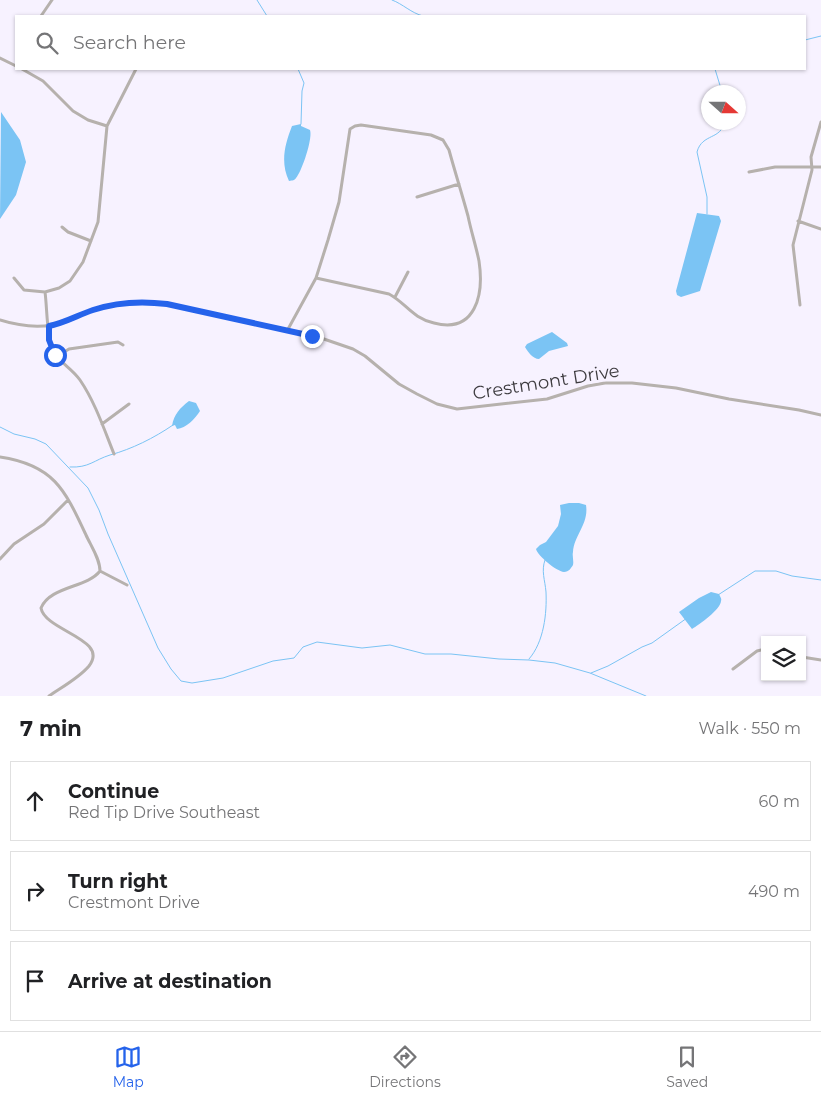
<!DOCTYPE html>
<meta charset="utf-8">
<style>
:root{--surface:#fff;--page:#f6f6f6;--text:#202124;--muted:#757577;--line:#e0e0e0;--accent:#2563eb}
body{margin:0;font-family:Montserrat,sans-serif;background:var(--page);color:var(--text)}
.controls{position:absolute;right:15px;bottom:15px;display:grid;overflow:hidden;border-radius:0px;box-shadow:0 1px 4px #0004}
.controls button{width:45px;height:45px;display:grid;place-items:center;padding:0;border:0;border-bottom:1px solid var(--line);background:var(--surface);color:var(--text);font:25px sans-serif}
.compass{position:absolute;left:701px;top:85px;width:45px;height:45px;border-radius:50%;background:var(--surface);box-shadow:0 1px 4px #0004;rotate:111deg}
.stop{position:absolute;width:15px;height:15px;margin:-11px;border:4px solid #2563eb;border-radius:50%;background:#fff}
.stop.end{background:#2563eb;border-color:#fff;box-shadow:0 1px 5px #0008}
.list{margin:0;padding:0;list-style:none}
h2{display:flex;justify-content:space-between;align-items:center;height:65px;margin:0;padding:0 20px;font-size:21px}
h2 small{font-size:16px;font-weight:400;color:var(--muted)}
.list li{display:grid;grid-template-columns:32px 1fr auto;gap:15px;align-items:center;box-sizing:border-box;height:80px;margin:0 10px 10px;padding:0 10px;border:1px solid var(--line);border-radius:0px}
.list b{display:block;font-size:19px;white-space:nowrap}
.list p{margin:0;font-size:16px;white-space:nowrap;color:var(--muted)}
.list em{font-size:16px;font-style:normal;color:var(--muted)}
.icon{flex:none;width:28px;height:28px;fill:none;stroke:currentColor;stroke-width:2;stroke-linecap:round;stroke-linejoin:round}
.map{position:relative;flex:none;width:821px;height:696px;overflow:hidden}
.search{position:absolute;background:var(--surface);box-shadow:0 1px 4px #0004;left:15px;right:15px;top:15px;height:55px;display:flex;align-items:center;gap:12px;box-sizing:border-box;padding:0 18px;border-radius:0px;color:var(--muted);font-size:19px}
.sheet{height:335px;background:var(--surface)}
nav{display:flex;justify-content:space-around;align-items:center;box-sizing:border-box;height:70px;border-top:1px solid var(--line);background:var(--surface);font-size:14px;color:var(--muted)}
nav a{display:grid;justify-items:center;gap:2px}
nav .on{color:var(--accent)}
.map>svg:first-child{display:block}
.water{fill:#7bc4f4}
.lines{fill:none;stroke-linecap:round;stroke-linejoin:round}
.stream{stroke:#7bc4f4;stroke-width:1}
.minor{stroke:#b6b1ad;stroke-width:3}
.route{stroke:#2563eb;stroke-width:6}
.labels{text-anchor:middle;stroke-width:5;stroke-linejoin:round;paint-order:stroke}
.street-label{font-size:18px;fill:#3e3c40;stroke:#f7f2ff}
</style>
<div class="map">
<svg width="821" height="696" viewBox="0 0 821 696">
<rect width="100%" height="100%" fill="#f7f2ff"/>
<path class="water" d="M1,112l19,28 6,22 -10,33 -16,24z
M301,124v2l9,4c3,8 -8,41 -14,48 -2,3 -3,2 -7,3 -9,-19 -4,-37 3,-55z
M697,213l22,3 2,5 -21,70 -19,6 -4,-2 -1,-4z
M552,332l15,11 1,3 -19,5 -10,8c-6,0 -11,-7 -14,-12l2,-3z
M189,401l7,2 4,8c-5,8 -14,17 -23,18l-2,-4 -3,1c2,-12 8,-18 17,-25z
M569,503h10l7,2c3,19 -12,30 -13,47 -1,4 1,9 0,13 -2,3 -4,7 -9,7 -8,-1 -26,-16 -28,-23l4,-4 6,-3 12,-16 3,-12 -1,-9z
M711,592l8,2c1,3 3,4 2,7 0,8 -22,24 -29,28l-13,-17 20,-14z"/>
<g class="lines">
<path class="stream" d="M257,0l10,16
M392,0c11,4 19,13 31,16
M805,40l16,-4
M298,69l6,14 -2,8 -1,33
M672,69h10
M715,69l7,23
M707,214v-17l-10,-45c5,-19 25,-12 27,-30
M0,427l14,7 21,5 11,5 42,44 11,22 9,24 50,114 13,21 10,12 11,2 31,-5 50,-17 21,-3 9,-11 14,-5 45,6 28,-3 35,9h26l48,5 30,1 26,3 35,10 56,23
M70,467c19,1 24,-7 40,-12 22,-6 44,-17 63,-30
M718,595l37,-24h21l16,5 29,4
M529,659c15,-17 18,-46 17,-67 -1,-12 -5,-21 -1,-32
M591,673l17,-7 34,-19 10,-4 35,-25"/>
<path class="minor" d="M41,16l11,-16
M0,58l16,8
M22,69l21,12 30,30 15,9 19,6
M749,172l26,-5h46
M417,197l42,-13
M798,221l23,8
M62,227l6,5 23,9
M14,278l10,12 21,2
M395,297l13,-25
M800,305l-7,-60 19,-75 -1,-13 10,-35
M0,320c22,7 43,9 65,2 11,-4 21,-10 33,-13 22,-7 46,-8 69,-5l154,34 32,11 12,7 34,28 18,10 20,10 20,5 90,-10 41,-13 17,-3h27l44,5 53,11 70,11 22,5
M287,331l29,-53 12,-38 11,-38 11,-73 5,-3 6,-1 70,10 12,5 6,10c6,22 13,44 19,66 3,15 8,30 11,45 5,33 -3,73 -45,62 -22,-5 -28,-20 -45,-29l-73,-16
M56,357l13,-8 49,-7 5,3
M102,424l27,-20
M114,454c-10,-25 -19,-52 -34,-74 -8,-12 -23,-19 -28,-31 -5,-11 -5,-43 -7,-57l14,-4 11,-7 13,-19 15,-40 9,-96 29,-57
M0,457c54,8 65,33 86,78 5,11 14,24 14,36
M0,559l14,-15 30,-20 24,-24
M100,571l27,14
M802,657l19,3
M733,669l24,-18 8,-2
M49,696c13,-9 30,-18 40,-30 21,-27 -44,-35 -48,-58 9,-22 46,-20 59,-37"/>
</g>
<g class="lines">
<path class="route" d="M55,355l-6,-15v-14c16,-3 29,-11 44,-16 24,-8 50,-9 74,-6l145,32"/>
</g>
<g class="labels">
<g class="street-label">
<text transform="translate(546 382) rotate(-9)" y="6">Crestmont Drive</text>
</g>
</g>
</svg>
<div class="controls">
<button><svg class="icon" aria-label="layers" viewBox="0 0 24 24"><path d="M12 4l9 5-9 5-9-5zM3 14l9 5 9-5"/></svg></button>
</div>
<svg class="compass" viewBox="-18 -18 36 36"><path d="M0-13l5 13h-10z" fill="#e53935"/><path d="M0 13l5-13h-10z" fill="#757577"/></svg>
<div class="stop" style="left:55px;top:355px"></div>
<div class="stop end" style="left:312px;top:336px"></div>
<div class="search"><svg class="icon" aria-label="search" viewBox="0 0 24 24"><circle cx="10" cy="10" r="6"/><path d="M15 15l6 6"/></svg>Search here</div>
</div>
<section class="sheet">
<h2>7 min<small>Walk · 550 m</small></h2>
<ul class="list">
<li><svg class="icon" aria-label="ahead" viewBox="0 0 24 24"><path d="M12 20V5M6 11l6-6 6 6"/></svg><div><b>Continue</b><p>Red Tip Drive Southeast</p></div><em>60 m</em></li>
<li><svg class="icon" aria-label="right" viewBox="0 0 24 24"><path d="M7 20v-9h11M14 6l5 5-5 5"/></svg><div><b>Turn right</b><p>Crestmont Drive</p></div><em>490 m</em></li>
<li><svg class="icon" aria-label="arrive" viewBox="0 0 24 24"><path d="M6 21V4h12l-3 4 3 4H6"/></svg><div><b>Arrive at destination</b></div></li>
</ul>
</section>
<nav>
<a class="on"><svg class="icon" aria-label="map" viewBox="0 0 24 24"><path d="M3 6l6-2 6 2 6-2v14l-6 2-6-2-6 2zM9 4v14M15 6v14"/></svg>Map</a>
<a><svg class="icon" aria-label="directions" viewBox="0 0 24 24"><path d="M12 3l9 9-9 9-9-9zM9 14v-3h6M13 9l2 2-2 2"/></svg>Directions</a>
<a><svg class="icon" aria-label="saved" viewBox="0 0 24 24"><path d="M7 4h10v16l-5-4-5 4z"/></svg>Saved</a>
</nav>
